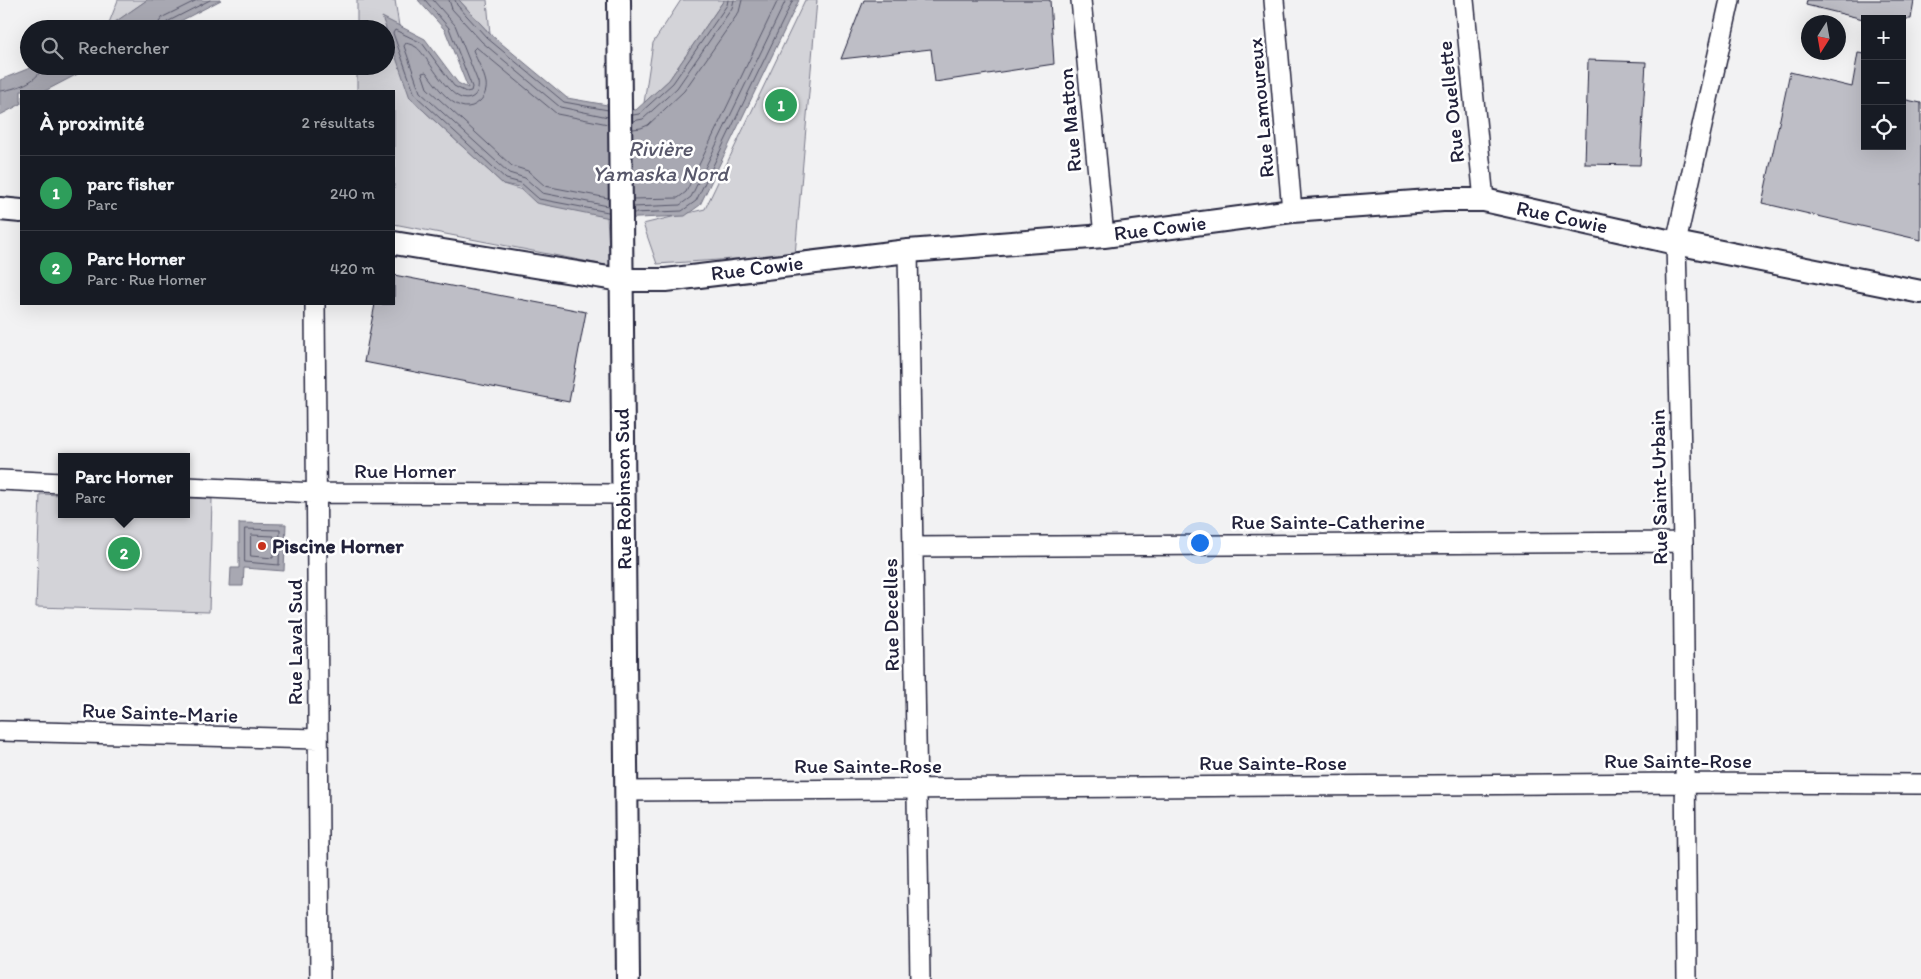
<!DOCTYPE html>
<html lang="fr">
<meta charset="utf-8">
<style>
:root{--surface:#171b24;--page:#242831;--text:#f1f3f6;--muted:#9ea1a6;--line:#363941;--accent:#d93025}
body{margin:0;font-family:Itim,sans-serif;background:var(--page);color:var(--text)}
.controls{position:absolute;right:15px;top:15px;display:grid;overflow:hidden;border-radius:0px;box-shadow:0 5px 20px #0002}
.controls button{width:45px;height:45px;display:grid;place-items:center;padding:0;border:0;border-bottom:1px solid var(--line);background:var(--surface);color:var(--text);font:25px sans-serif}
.compass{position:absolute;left:1801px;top:15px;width:45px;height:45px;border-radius:50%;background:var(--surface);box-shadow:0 5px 20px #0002;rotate:191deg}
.you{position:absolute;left:1199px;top:542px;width:18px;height:18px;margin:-12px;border:4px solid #fff;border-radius:50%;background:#1a73e8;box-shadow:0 0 0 8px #1a73e833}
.badge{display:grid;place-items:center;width:32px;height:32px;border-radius:50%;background:var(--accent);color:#fff;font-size:16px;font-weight:700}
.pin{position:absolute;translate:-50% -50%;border:2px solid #fff;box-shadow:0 1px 5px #0006}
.popup{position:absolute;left:58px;top:453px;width:132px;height:65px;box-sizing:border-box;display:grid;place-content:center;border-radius:0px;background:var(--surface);filter:drop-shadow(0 1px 4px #0005);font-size:16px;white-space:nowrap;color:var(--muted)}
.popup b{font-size:19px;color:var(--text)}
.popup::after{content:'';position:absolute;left:50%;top:100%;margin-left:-10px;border:10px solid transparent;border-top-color:var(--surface)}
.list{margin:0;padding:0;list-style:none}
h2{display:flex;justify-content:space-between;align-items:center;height:65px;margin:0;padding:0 20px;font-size:21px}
h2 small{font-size:16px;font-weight:400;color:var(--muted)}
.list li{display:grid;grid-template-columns:32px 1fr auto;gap:15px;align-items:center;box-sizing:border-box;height:75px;padding:0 20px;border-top:1px solid var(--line)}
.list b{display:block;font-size:19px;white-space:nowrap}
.list p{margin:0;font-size:16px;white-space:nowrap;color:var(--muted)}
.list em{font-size:16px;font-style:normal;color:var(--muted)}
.icon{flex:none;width:28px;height:28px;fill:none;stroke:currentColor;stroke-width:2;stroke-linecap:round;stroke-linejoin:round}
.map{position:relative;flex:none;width:1921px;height:979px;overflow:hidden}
.search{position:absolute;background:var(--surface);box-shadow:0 5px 20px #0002;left:20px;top:20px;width:375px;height:55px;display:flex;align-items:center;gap:12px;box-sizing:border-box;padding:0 18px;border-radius:28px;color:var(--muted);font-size:19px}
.panel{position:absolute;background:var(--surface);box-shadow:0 5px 20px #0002;left:20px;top:90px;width:375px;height:215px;border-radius:0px}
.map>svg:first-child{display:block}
.green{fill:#d3d3d8;stroke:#7a7a8a}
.water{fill:#a8a8b2;stroke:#727282}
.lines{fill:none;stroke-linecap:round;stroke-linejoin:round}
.shore{stroke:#58586b;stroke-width:1}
.building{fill:#bebec6;stroke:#22223b}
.minor-casing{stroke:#22223b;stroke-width:22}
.tertiary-casing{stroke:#22223b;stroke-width:26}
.minor{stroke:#fff;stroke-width:19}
.tertiary{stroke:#fff;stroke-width:22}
.poi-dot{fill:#c8321e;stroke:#fff;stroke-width:2}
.labels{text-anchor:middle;stroke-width:5;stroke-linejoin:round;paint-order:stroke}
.street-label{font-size:21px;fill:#22223b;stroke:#fff}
.poi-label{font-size:21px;font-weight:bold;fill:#22223b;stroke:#fff;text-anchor:start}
.water-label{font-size:22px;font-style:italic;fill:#58586b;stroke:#fff}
</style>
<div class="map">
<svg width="1921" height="979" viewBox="0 0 1921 979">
<rect width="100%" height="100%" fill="#f2f2f3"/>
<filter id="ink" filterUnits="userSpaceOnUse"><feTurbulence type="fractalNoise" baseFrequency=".02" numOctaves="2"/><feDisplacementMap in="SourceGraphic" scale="10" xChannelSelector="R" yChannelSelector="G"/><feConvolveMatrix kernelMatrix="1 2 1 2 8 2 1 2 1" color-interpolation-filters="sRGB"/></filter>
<g filter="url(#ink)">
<path class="green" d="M118,0h29l-40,28z
M357,0h38l15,98 93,86 104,33 3,49 -216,-42v-133h-37v-25h29v-37h-29z
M459,0h28l3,34z
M681,0h43l-55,80 -25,23 9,-60z
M805,0h12l-22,255 -138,9 -14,-40 62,-15z
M40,494l21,1 1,19h124l1,-16 25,1 -3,113 -173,-5z"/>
<path class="water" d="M147,0h74l-56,29h-60z
M418,0h41l31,34 77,64 69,12 33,-30 55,-80h75l-99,205 -15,11 -70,3 -79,-16 -17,-16 -16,-3 -93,-86 -28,-81 43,22 33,44 10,5 -23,-58z
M35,66h58l-48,25h-24v13l-21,11v-35z
M239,523l47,1 -2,47 -40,-3 -1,18h-13l1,-18h8z"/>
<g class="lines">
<path class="shore" d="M425,0l24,28 23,59 -1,4 -5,1 -12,-6 -32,-43 -27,-13 -2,3 22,62 91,84 15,4 18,16 69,13
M433,0l22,25 23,57c1,5 0,10 -4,14 -21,16 -45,-40 -58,-49 -3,-2 -7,-3 -10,-4l-2,3 16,46 89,81 16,5 17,15 66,13
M449,0l3,9 30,33 78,65 48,10
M455,0l2,5 30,33 77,64 44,8
M158,29l1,-7 4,-5 34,-17
M164,29l3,-7 43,-22
M0,91c13,-1 41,-10 42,-25
M633,115l6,-1 34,-31 54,-78 1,-5
M633,121l10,-2 34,-31 55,-80 2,-8
M608,124l-51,-10 -81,-67 -3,3c4,11 11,22 13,33 1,6 -1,13 -6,18 -21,20 -43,-15 -54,-29l-4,1 5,15 85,78 16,5 17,15 63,12
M633,129l8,-1 7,-3 36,-34 55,-79 3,-12
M633,199l45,-1 8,-6 92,-192
M633,207l47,-2 11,-8 95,-197
M633,213l49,-2 14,-10 97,-201
M245,529l35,1 -1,35 -34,-3z
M251,535l23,1 -1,22 -22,-2z"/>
</g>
<path class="building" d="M864,0h186l4,64 -119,18 -4,-33 -90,10z
M1807,0h107l-3,19h-48l-57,-14z
M1858,53l7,1v92h37v-47l19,4v137l-159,-37 28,-131 62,15z
M1588,60l58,2 -6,103 -55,-1z
M394,275l192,37 -17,90 -205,-40 11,-58h19z"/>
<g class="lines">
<g class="minor-casing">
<path id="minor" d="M1081,0l23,236
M1274,0l18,211
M1464,0l20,200
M908,251l12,728
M315,304l5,675
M0,480l62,3
M186,487l130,6 307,1
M913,547l770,-5
M0,731l318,8
M626,791l1060,-8 235,1
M1687,979l-4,-437 -7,-299 54,-243"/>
</g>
<g class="tertiary-casing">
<path id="tertiary" d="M619,0l9,979
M0,209l21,2
M394,243l227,37h45l242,-29 196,-15 188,-25 151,-11h41l192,43 245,49"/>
</g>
<use href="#minor" class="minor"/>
<use href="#tertiary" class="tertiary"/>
</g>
</g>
<circle class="poi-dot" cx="262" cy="546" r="5"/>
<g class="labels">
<g class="street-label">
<text transform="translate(1451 102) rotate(-96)" y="7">Rue Ouellette</text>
<text transform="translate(1261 108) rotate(-95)" y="7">Rue Lamoureux</text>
<text transform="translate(1070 120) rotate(-95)" y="7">Rue Matton</text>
<text transform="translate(1562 217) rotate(12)" y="7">Rue Cowie</text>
<text transform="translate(1160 228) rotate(-7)" y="7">Rue Cowie</text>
<text transform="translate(757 268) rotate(-7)" y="7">Rue Cowie</text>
<text x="405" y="478">Rue Horner</text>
<text transform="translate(1659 487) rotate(-91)" y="7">Rue Saint-Urbain</text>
<text transform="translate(623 489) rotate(-91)" y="7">Rue Robinson Sud</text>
<text x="1328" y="529">Rue Sainte-Catherine</text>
<text transform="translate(891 615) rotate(-91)" y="7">Rue Decelles</text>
<text transform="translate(295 642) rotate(-90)" y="7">Rue Laval Sud</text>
<text transform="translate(160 713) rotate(2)" y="7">Rue Sainte-Marie</text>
<text x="1678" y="768">Rue Sainte-Rose</text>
<text x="1273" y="770">Rue Sainte-Rose</text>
<text x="868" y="773">Rue Sainte-Rose</text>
</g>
<g class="poi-label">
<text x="272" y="553">Piscine Horner</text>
</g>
<g class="water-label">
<text x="660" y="156">Rivière<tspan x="660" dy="25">Yamaska Nord</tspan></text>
</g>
</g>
</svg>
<div class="controls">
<button>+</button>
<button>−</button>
<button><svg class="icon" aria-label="locate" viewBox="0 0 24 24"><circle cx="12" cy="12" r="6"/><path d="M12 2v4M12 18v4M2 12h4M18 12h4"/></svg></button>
</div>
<svg class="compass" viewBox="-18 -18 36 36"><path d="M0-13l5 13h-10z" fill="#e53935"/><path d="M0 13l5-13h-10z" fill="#9ea1a6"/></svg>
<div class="you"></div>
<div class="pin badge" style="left:781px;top:105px;background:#2e9e5b">1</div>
<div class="pin badge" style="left:124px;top:553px;background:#2e9e5b">2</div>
<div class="popup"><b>Parc Horner</b>Parc</div>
<div class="search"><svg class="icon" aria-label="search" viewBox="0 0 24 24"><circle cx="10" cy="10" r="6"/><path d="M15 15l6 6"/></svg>Rechercher</div>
<section class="panel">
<h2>À proximité<small>2 résultats</small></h2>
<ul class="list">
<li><span class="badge" style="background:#2e9e5b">1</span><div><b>parc fisher</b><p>Parc</p></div><em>240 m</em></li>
<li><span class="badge" style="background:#2e9e5b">2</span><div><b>Parc Horner</b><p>Parc · Rue Horner</p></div><em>420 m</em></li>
</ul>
</section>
</div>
